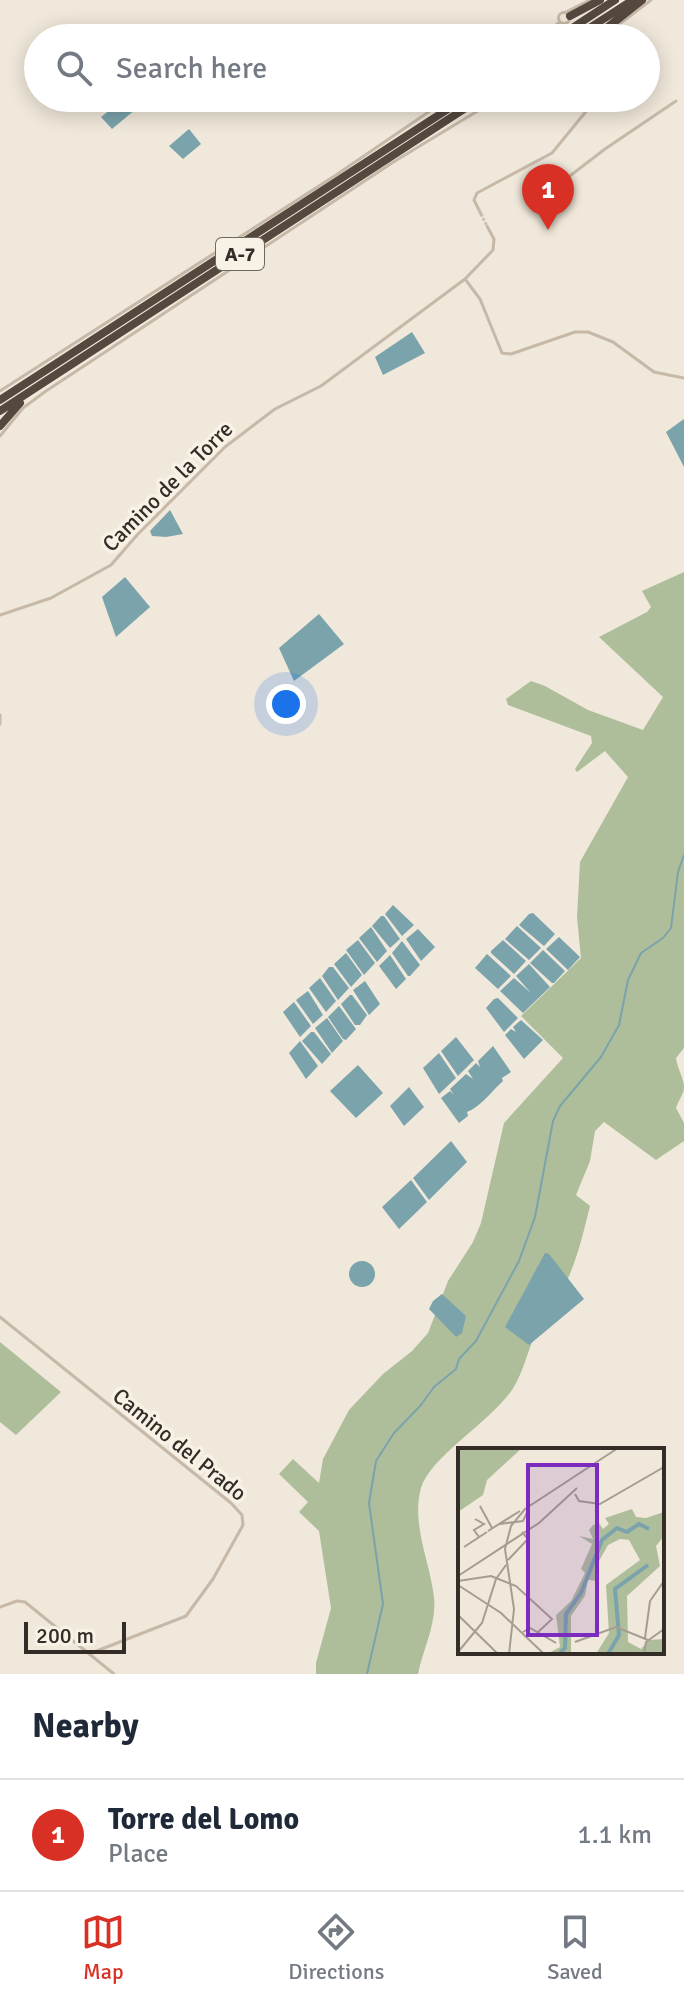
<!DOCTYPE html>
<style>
:root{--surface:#fff;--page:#f6f6f7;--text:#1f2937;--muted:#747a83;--line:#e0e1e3;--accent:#d93025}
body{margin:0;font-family:Signika,sans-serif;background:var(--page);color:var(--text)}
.scale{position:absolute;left:24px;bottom:20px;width:102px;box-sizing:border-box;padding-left:8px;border:4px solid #342d27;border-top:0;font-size:22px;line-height:28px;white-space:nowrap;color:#342d27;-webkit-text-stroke:6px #f8f2e6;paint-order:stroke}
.you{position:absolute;left:286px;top:704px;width:28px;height:28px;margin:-20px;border:6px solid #fff;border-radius:50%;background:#1a73e8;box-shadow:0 0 0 12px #1a73e833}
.badge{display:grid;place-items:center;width:52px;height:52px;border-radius:50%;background:var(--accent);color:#fff;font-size:26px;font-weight:700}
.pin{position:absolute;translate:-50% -66px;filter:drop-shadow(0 2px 4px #0008)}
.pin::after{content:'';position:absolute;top:42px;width:28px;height:24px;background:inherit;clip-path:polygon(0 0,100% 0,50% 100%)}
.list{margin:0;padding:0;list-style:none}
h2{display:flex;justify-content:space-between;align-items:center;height:104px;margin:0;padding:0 32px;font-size:34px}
h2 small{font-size:26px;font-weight:400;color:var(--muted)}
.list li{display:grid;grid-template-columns:52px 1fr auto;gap:24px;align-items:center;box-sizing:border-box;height:112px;padding:0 32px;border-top:2px solid var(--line)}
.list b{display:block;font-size:30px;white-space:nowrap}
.list p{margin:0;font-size:26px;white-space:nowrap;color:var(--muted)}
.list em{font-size:26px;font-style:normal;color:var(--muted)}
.icon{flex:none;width:44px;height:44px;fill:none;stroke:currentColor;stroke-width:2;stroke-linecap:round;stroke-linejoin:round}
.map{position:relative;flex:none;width:684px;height:1674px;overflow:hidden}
.search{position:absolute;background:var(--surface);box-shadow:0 4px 20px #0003;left:24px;right:24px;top:24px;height:88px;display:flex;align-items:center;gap:20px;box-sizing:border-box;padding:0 28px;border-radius:44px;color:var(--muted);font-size:30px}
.sheet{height:216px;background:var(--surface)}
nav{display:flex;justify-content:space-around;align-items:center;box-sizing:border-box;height:112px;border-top:2px solid var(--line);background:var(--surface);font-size:22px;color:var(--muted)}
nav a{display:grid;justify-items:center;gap:4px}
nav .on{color:var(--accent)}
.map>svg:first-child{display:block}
.green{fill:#aebe9b}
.water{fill:#7ba3ab}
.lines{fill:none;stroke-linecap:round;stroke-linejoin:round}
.stream{stroke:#7ba3ab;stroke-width:2}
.minor-tunnel{stroke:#cac3b6;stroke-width:3;stroke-dasharray:3 1.5;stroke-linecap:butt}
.minor{stroke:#c7b9a7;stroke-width:3}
.motorway{stroke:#54483f;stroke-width:8}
.minor-bridge{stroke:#c7b9a7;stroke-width:3}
.labels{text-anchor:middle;stroke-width:7;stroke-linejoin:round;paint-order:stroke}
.shield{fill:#f8f2e6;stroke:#6f6860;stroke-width:2}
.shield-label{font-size:20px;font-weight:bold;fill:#342d27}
.street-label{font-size:22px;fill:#342d27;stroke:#f8f2e6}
.inset-river{fill:none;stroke:#7ba3ab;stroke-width:4}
.inset-road{fill:none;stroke:#a59d92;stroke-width:2}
.view{fill:#7b2cbf;fill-opacity:0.15;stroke:#7b2cbf;stroke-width:4}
.inset-edge{fill:none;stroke:#342d27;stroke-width:4}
</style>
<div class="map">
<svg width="684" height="1674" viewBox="0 0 684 1674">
<rect width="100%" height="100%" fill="#f0e8da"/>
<path class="green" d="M684,572v476l-8,10c1,10 8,20 8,29 0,7 -6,14 -8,21l8,15v18l-28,19 -52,-38 -9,9 -5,30 -14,34 14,11c-7,28 -13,55 -26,81 -7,15 -19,27 -26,41 -10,20 -14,44 -26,62 -22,32 -81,66 -91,98 -10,36 9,74 13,109 3,26 -11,52 -16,77h-102v-11l15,-55 -12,-77 -20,-19 9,-10 -29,-28 14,-15 26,24 4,-24 26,-49 34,-36 29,-23 16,-18 20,-52 25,-39 8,-19 23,-100 59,-65 -42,-42 60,-58 -4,-41 3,-55 48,-85 -23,-26 -28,21 -2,-3 17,-26 -1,-7 -83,-31 -2,-6 25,-18 14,5 43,24 55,20 20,-33 -64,-60 48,-25 4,-5 -9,-16z
M0,1342l61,50 -45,43 -16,-13z"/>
<path class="water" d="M125,98l11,11 -24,20 -11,-12z
M189,129l12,15 -18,15 -14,-13z
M412,332l13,21 -42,22 -8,-18z
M684,419v48l-18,-35z
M170,510l13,24 -17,3 -14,-1 -2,-5z
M125,577l25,30 -34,30 -14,-40z
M319,614l25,30 -50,37 -15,-33z
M393,905l21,20 -12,11 -17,-22z
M533,913l22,21 -11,12 -25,-21 10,-11z
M381,916h3l16,23 -10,9 -18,-22z
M517,926l24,22 -12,12 -24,-21z
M371,927l16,24 -10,11 -18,-24z
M418,929l17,18 -14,14 -15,-22z
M559,937l21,20 -12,13 -22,-21z
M358,940l17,23 -11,12 -18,-25z
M503,940l23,21 -12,13 -23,-21v-2z
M402,941l18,24 -10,11h-2l-16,-23z
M543,950l22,21 -11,12h-2l-22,-20z
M346,953l16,22 -11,12 -17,-23z
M487,954l24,22 -13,13 -23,-21z
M390,955l16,24 -10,10 -17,-23z
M529,964l21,23 -27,26 -23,-22 14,-13 17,15 -15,-17z
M329,967h4l16,21 -11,12 -16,-24z
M320,978l16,23 -10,11 -17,-24z
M365,981l15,23 -11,11 -16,-25z
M308,991l15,24 -10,9 -17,-24z
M350,995h2l15,20 -7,10h-5l-14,-21z
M498,998l20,20 -14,14 -18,-24 8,-9z
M294,1002l17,24 -11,11 -17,-25z
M339,1006l17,23 -10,11 -3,-1 -15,-22z
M327,1018l16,23 -11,12 -17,-25z
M521,1020l22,20 -19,19 -19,-24 6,-6 5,3 -3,-5z
M311,1032h3l17,22 -9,10 -20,-23z
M456,1037l18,23 -16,16 -17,-25z
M300,1041l18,25 -12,13 -17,-26z
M493,1046l18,26 -9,6 1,3c-11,10 -23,26 -36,31l1,4 -9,7 -18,-25 9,-7 4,4 -4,-6 16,-15 7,5 -5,-8 8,-8 4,4 -2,-6z
M439,1053l17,25 -17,16 -16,-26z
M358,1065l25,28 -27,25 -26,-27z
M409,1087l15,20 -20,19 -14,-20z
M451,1141l16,21 -38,38 -16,-22z
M411,1180l16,22 -28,27 -17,-22z
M545,1253l4,1 35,45 -55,46 -24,-18z
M349 1274a13 13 0 1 1 26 0a13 13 0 1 1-26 0Z
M442,1294l24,22 -4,17 -6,4 -27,-28 4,-8z"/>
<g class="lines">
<path class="stream" d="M367,1674l16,-70 -14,-101 7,-42 18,-28 27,-28 13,-18 22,-18 3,-10 17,-18 43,-80 16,-44 18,-96 7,-15 41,-49 18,-32 9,-45 13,-27 22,-15 8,-10 7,-56 6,-17"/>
<path class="minor-tunnel" d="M481,214l6,12"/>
<path class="minor" d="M566,12l24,-12
M558.5 18a5.5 5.5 0 1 1 11 0a5.5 5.5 0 1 1-11 0Z
M537,38l23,-16
M601,38l50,-38
M528,199l34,-17 43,-33 71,-48
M481,214l-7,-14 3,-7 75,-40 45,-55
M465,279l15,20 22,54 9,1 64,-22h13l25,10 41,30 30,6
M0,391l336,-216 113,-77
M0,436l23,-28 23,-17 349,-230 104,-63
M0,615l51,-17 60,-33 27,-31 87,-87 50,-38 46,-23 144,-107 28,-29 1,-11 -7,-13
M0,715v9
M0,1317l231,186 11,12 1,10 -30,54 -27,37 -97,38
M0,1607l17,-6 8,1 89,72"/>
<path class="motorway" d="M570,16l30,-16
M557,38l58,-38
M574,38l59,-38
M594,38l48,-38
M0,400l465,-302
M0,411l481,-313
M0,426l20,-23"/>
<path class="minor-bridge" d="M570,26l7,12"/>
</g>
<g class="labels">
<rect class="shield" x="216" y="238" width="48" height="32" rx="6"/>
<g class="shield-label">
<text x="240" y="261">A-7</text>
</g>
<g class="street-label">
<text transform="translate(167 486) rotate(-45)" y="8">Camino de la Torre</text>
<text transform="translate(180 1444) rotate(39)" y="8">Camino del Prado</text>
</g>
</g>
<g transform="translate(458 1448)">
<rect width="206" height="206" fill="#f0e8da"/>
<path d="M0,0h64l-35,32 -4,15 -25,17zM174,61l4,8 10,1 18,-6v24l-8,10 4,20 -33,30 1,46 13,7 8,-9 15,-1v15h-68l13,-21 -3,-48 34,-25 -11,-20 -9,-1 -12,6 -9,16 -1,20 -10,-1 -3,16 -14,20v38h-24l13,-7 -4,-32 15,-14 14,-28 -4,-4 11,-25 -13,-8 14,3 -4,-9 4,-5 6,-2 4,6 6,-5 -4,-6z" fill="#aebe9b"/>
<path class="inset-river" d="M101,206l6,-6 1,-34 15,-21 21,-53 15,-12 10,4 12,-8 10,5M150,206l11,-19 -4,-46 33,-24"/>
<path class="inset-road" d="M117,46l4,7 21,3 64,-37M22,58l12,22M17,71l9,5 -10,6 5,7M41,76l24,-3 6,-13M30,83l32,-20M6,99l23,-15M50,112l20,-21 -6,-7M0,128l81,-53 38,-35M0,133l33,-5 25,10 36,33 -15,14M0,137l43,28 43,41M0,167l40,39M65,184l7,-4 26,15M187,190l5,-37 14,-20M117,194l41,-15 32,13M0,204l24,-29 14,-44 10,-14M51,206l5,-45 -9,-60 6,-23 14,-17 93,-61M186,206l2,-12 18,-13"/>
<path class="view" d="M70,17h69v170h-69z"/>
<rect width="206" height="206" class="inset-edge"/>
</g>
</svg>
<div class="scale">200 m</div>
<div class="you"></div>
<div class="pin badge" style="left:548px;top:230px">1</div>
<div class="search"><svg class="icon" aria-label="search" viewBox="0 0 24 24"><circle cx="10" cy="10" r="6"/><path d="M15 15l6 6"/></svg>Search here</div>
</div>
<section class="sheet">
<h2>Nearby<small></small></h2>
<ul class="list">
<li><span class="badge">1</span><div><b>Torre del Lomo</b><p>Place</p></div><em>1.1 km</em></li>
</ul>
</section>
<nav>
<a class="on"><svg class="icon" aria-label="map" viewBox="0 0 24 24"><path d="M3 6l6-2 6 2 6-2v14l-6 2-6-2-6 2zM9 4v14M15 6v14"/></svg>Map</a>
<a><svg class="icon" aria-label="directions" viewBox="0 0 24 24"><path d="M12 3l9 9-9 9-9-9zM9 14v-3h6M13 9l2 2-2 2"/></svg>Directions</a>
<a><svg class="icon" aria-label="saved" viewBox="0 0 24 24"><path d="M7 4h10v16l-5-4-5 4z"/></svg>Saved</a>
</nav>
